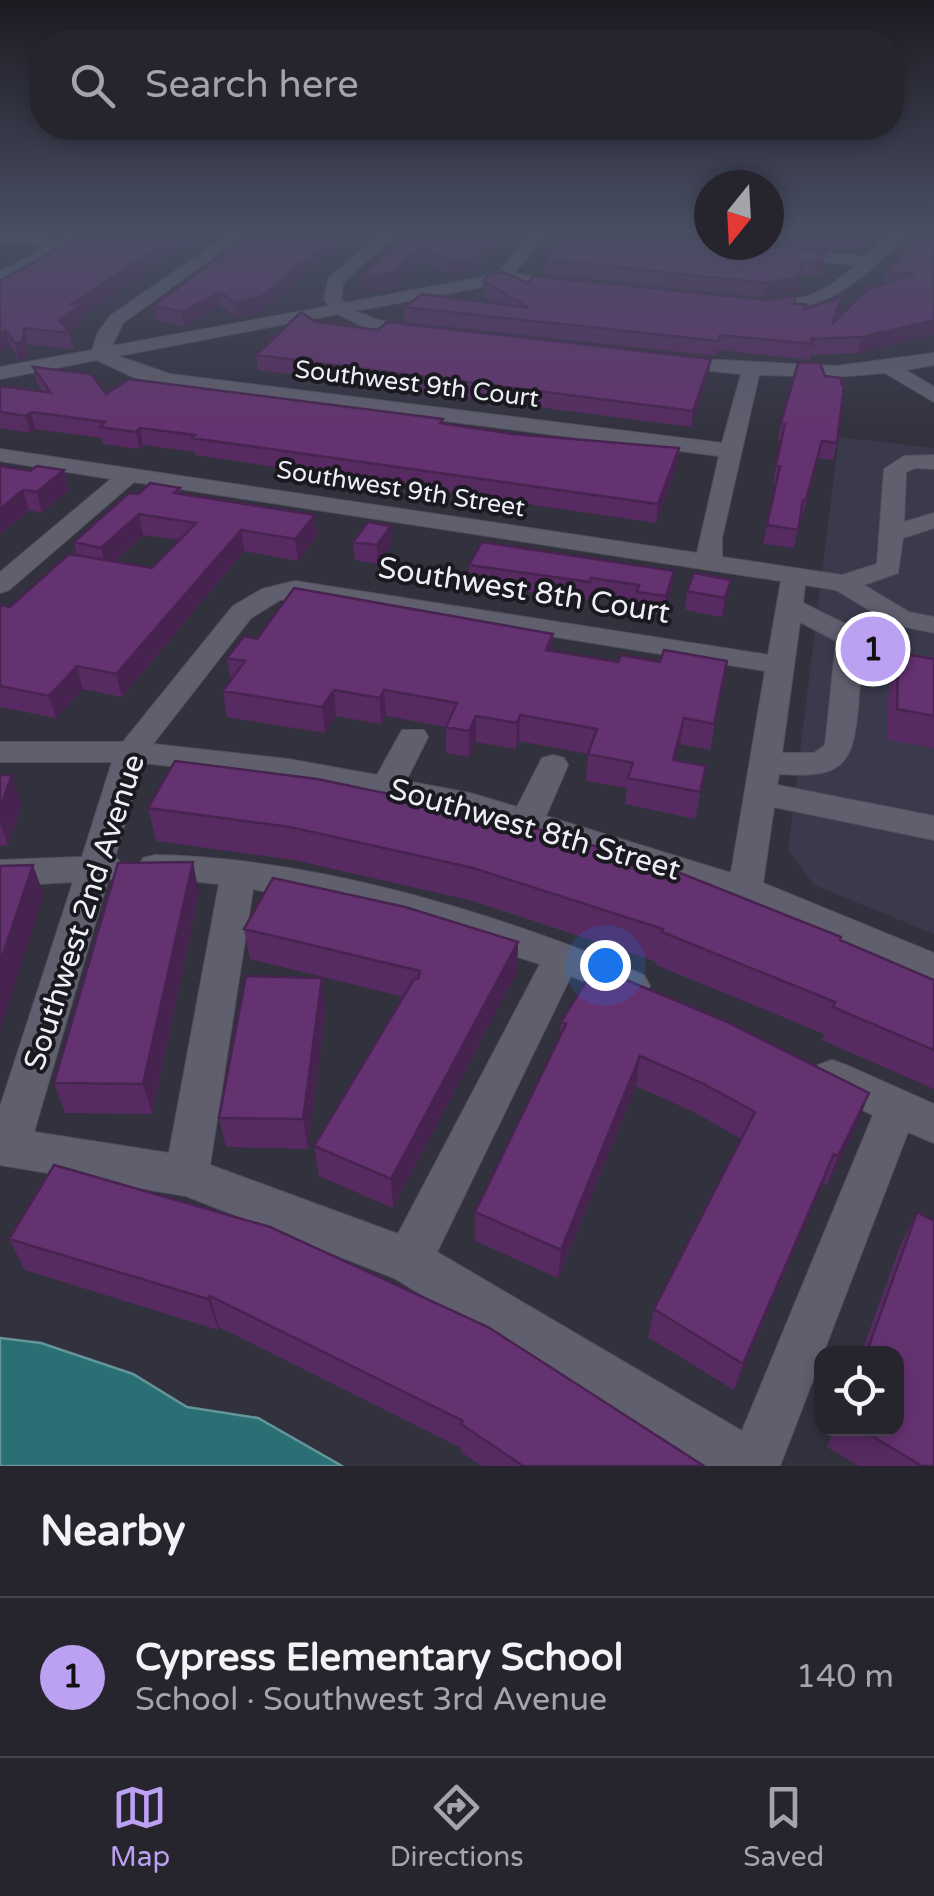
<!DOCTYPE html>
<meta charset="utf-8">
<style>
:root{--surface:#26252e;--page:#32313a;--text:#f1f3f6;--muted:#a4a5aa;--line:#42424a;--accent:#bca0f2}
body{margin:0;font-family:"Varela Round",sans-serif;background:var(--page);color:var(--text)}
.controls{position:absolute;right:30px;bottom:30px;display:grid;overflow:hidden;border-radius:20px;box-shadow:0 5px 15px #0003}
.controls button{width:90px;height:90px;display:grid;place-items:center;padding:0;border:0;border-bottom:2px solid var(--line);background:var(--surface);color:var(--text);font:50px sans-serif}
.compass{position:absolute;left:694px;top:170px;width:90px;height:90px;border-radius:50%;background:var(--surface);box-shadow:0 5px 15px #0003;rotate:198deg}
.you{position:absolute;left:605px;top:965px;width:35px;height:35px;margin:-25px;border:8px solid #fff;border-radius:50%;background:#1a73e8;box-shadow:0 0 0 15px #1a73e833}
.badge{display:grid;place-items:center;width:65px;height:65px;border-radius:50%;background:var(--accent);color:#111;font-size:32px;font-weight:700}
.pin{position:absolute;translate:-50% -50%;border:5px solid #fff;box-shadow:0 2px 10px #0006}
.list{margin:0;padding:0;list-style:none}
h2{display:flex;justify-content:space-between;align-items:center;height:130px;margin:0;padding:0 40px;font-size:42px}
h2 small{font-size:32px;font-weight:400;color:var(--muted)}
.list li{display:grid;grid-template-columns:65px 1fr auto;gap:30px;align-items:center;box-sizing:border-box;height:160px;padding:0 40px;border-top:2px solid var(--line)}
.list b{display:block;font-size:38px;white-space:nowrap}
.list p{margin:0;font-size:32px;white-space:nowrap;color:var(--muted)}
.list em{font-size:32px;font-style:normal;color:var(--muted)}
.icon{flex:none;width:55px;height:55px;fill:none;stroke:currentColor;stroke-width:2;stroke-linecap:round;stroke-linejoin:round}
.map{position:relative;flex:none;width:934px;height:1466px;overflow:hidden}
.search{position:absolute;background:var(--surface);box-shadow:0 5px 15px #0003;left:30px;right:30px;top:30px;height:110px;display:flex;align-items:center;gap:25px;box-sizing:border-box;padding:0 35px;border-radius:40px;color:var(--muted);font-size:38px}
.sheet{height:290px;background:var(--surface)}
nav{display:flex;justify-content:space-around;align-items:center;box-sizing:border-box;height:140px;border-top:2px solid var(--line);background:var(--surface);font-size:28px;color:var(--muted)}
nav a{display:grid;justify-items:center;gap:5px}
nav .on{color:var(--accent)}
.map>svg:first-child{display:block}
.built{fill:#3b3a4c}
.water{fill:#296f73;stroke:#64959b;stroke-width:2.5}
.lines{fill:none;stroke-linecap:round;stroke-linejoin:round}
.minor-casing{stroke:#51505c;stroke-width:2}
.minor{fill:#605f6e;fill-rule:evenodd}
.wall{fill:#572b61;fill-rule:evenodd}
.shaded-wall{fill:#47234f}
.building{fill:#653271;stroke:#47234f;stroke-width:2.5}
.labels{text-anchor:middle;stroke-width:8;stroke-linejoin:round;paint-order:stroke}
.far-street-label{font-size:25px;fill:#eeeef7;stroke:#1a1920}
.street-label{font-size:30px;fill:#eeeef7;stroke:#1a1920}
</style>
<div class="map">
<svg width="934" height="1466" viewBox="0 0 934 1466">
<rect width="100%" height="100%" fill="#32313e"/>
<path class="built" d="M839,437l95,11v486l-120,-49 -26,-36z"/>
<path class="water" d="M0,1338l41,5 92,31 54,33 71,11 84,48h-342z"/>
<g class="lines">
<g class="minor-casing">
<path id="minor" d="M71,232h17l-88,52v-12z
M232,232h16l-125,91 -11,23 217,-40 -5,-7 5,-21 54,-46h15l-55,51 -2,15 4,5 153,-29 34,-42h15l-33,42 54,6 8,5 -8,5 -65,-7 -148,28 23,9 50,8 3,4 -9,5 -56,-9 -28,-14 -220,42 52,18 552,69 19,-69 -70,-7 -9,-6 2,-4 172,9 98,-13v12l-28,5 28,17v15l-49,-29 -49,4 -77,-2 -37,163v19l120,18 35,-11 7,-95 20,-13 30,-1v14l-19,-1 -9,4 -2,50 30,-9v15l-31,10 -5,35 -34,12 45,27 25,5v16l-42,-9 -56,-34 -31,-5 -2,18 57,28 4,6c-2,24 -4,47 -6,71 -5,60 -18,70 -79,66l-2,11 157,31v24l-160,-33 -11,76 171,70v31l-201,-85 -266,-85 -179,-35 -145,-16 -28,94 11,11 -5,9 -13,3 -74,252 135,21 50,-269 -76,-8 -5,-9 5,-9 12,-3c162,3 342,58 489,120l6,11 -6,11 -13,4 -60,-25 -134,276 305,179 131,-316 -55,-26 -6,-12 6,-12 14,-5 14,5 88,39v39l-26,-11 -128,334h-78l-308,-188 -208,-82 -186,-31v-58l73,-225 -73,4v-26l82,-3 30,-95h-112v-20h123l110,-136 29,-17 33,-8 473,74 13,-74 -647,-99 -125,108 -9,3v-21l111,-93 -111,-18v-12l697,104 22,-97 -549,-70 -35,-8 -38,-18 -97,19v-12l92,-17 6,-18 13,-17zM304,596l461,75 -34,202 -185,-57 22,-51 -4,-7 -11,-3 -11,3 -25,49 -47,-14 -64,-12 22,-44 -4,-7h-22l-25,45 -89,-16 -135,-15 98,-126 29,-18zM800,622l36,19 -11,104 -11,8h-32zM253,889l143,30 144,45 -142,270 -188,-69z
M892,232h15c-34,40 -77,78 -133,79 -11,0 -21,0 -30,-6 14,-10 38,-3 56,-7 22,-5 40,-19 56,-33l-73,-7 -8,-5 3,-3 88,6z
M0,233l42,3 8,5 -8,5 -42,-5z"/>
</g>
<use href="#minor" class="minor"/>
</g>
<path class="wall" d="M255,232l7,79 -25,6 -16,-11 -37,20 -28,-6 -3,-14z
M409,232l66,38 -27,5 -27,-16 -27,27 -35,7z
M615,232h94v7z
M769,232h102l-7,14 -9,-1 -3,6 -83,-7z
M927,232l7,102 -76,19 -47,2 -1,5 -92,-10 -2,6 -312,-34v-15l92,-3 -13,-8v-15l45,2 266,21 11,5 34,3 -3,8 48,-36 3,-13z
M826,252l-7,25 -19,-2 -3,16 -33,6 -219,-23 1,-14z
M0,281l82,34 2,6 -15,10 5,19 -46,-6 -2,14 -7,2 -9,-14 -10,7z
M256,355l453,19 -18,53 -433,-57z
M33,367l73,27 337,25v5l70,10 166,14 -2,18 -21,57 -461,-68v-3l-52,-7 -4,4 -36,-5 -1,-6 -67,-9 -5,4 -30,-5v-42l43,6 -6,-9z
M781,423l56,20 -4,17 -15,-2 -16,60h-2l-6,30 -31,-4 13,-61h-3l8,-43h-3z
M64,470l5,20 -27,23 -13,-3 -29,25 30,-64z
M180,488l1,6 134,21 2,21 -19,25 -54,-10 -122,146 -39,-8 -27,29 -56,-11v-102l10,2 67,-51 -3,-14 65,-48zM143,535l36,5 -27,28 -38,-6z
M391,526l1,18 -14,20 -23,-4 -2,-18z
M482,542l189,48 -7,25 -29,-4v-7l-45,-7 -2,3 -119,-16v-19z
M731,580l-3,19 -6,18 -37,-7 2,-19z
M257,639l295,12 66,11 109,-1 -17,89 -30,-6 -4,16 30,6 -11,53 -70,-15 2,-16 -41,-7 2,-27 -69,-13 -3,8 -40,-7 -7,15 -23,-4v-26l-60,-11 -5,8 -45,-8 -11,17 -98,-16 -4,-26 8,-11 -4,-22z
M898,653l36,6v89l-47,-8 2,-57z
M175,761l665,179 94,40v109l-112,-49 2,-6 -168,-69 1,-3 -184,-61 -179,-41 -138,-19 -8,-33z
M0,775l22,30 -14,40 -8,1z
M199,893l-47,221 -87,-1 -11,-30z
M244,929l274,13 -1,30 -124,236 -74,-32 -5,-30 90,-149 -154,-38z
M326,1008l-18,141 -82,-2 -7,-29z
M561,1022l297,101 -31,62 -4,-2 -89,207 -86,-53 6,-28 87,-170 -45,-26 -60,-27 -78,192 -83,-37v-29l85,-175z
M54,1165l650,301h-222l-21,-14v-4l-242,-121 -1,3 -193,-60 -16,-31z
M917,1212l17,254h-75l-32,-19 7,-19h62v-74h-35l40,-110z"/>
<path class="shaded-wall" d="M184,232h23l-125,83 2,6 -18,12 -7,-13 12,-16z
M340,232h16l-94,79 -25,6 -2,-14z
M497,232h11l-33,38 -27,5v-13z
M867,232h4l-7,14 2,-13z
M420,246l1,13 -27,27 -35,7v-14z
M799,277l-2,14 -33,6 2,-14z
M220,292l1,14 -37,20 -3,-14z
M934,320v14l-76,19 4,-16z
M24,328l4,16 -2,14 -7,2 -4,-17z
M6,330l4,16 -10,7v-19z
M711,359l-2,15 -18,53 2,-16z
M31,412l4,17 -5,4 -4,-17z
M140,428l3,17 -4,4 -3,-17z
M679,448l-2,18 -21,57 2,-19z
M64,470l5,20 -27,23 -5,-21z
M23,490l6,20 -29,25v-26z
M139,514l4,21 -37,34 -5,-21z
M315,515l2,21 -19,25 -3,-22z
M391,526l1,18 -14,20 -1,-19z
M241,530l3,21 -122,146 -6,-23z
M674,571l-3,19 -7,25 2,-19z
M731,580l-3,19 -6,18 3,-19z
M553,634l-1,25 -6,-9z
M77,666l6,23 -27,29 -7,-22z
M334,690l2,26 -11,17 -3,-26z
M384,690l2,26 -5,8 -1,-26z
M520,715l-1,26 -3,8 1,-26z
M476,716v26l-7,15v-26z
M684,718l-4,26 -11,42 4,-26z
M12,775l10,30 -14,40 -8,-22v-15z
M193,862l6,31 -47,221 -9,-30z
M33,865l11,30 -44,136v-68z
M518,942l-1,30 -124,236 -2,-29z
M322,978l4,30 -18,141 -5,-30z
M640,1056l-4,30 -78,192 3,-28z
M869,1093l-11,30 -31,62 11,-29z
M834,1154l-11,29 -89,207 9,-26z
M210,1296l9,31 -1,3 -10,-31z"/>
<path class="building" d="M87,232h97l-113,72 9,1 -21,15 11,13 -46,-5 -2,14 -7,1 -9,-13 -6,4v-53z
M255,232h85l-79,65 -26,6 -15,-11 -39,20 -28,-6z
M409,232h88l-21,25 -28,5 -28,-16 -26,26 -35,7z
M562,232h43l104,9v4h40l77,7 -5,12 -19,-2 -3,15 -33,6 -220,-23z
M772,232h95l-1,1 -9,-1 -2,6z
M927,232h7v88l-72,17 -51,2 2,5 -93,-9 -2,6 -314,-34 18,-13 107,14 -46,-27 5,-6 15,-3 25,11 5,-7 233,24 29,-4 -1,8h12l-2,5 38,-12 -10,27 36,-35 46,-15 -27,-3z
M301,312l15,10 62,8 9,-8 324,37 -18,52 -437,-56z
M798,363h22l5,13 17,2 -1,6 3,1 -7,58 -15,-2 -16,59h-3l-5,30 -31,-5 13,-59 -4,-1 9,-41 -4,-1z
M33,367l58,7 15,20 23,-15 314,40 -3,4 73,11 166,14 -21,56 -466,-66 3,-3 -55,-7 -4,4 -36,-5 5,-5 -74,-10 -5,4 -26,-4v-26l51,7z
M0,466l30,5 7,-5 27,4 -27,22 -14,-2 -23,19z
M150,483l30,5 -6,5 141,22 -20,24 -54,-9 -125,144 -39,-8 -28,30 -49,-10v-81l10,2 59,-53 83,14 44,-45 -57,-9 -38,34 -27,-6 55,-49 10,1z
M368,522l23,4 -14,19 -24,-3z
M482,542l192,29 -8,25 -29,-4 2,-7 -48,-7 -1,4 -121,-17z
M694,573l37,7 -6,18 -38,-7z
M294,588l259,46 -7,16 72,12 3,-7 39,7 4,-12 63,11 -13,63 -30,-6 -11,42 33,6 -6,26 -72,-14 5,-15 -45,-9 9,-25 -77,-14 -3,8 -41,-7 -7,15 -23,-4 11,-24 -73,-13 -4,8 -46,-8 -12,17 -99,-16 22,-30 -18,-3 17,-22 13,3z
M898,653l36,6v57l-37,-7z
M175,761l142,18 182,38 171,52 171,68 -1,3 94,40v70l-101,-43 2,-5 -173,-70 1,-3 -190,-61 -183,-41 -142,-19z
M0,775h12l-12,33z
M193,862l-50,222 -89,-1 64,-220z
M33,865l-33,98v-97z
M273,878l132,29 113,35 -127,237 -77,-33 100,-167h4l2,-8 -176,-42z
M595,967l132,55 142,71 -31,63 -4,-2 -91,210 -89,-55 101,-197 -53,-29 -62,-27 -79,194 -86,-38 91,-188 -5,-2z
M246,976l76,2 -19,141 -84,-1z
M54,1165l216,62 218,100 216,139h-181l-62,-42 2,-3 -253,-125 -2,3 -199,-60z
M917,1212l17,9v245h-12l-63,-38h37v-74h-30z"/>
<linearGradient id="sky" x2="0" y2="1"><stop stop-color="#1c1b22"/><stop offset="0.53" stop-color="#494e63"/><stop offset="1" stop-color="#494e63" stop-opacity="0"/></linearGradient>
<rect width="934" height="437" fill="url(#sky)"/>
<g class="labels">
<g class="far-street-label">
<text transform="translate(417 383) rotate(7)" y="9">Southwest 9th Court</text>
<text transform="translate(401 488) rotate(9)" y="9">Southwest 9th Street</text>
</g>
<g class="street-label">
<text transform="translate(524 590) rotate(9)" y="10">Southwest 8th Court</text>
<text transform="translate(535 829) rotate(16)" y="10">Southwest 8th Street</text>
<text transform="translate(84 912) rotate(-72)" y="10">Southwest 2nd Avenue</text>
</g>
</g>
</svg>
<div class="controls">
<button><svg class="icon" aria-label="locate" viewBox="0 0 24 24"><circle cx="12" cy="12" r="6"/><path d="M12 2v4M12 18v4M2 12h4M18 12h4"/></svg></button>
</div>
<svg class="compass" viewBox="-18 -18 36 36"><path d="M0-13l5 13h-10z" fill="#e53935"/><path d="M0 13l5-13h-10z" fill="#a4a5aa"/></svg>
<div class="you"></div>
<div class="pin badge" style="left:873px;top:649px">1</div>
<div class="search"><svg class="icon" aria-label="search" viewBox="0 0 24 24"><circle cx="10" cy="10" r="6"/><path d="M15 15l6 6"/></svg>Search here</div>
</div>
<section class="sheet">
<h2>Nearby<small></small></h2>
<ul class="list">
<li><span class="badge">1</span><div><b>Cypress Elementary School</b><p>School · Southwest 3rd Avenue</p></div><em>140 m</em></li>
</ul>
</section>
<nav>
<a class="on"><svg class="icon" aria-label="map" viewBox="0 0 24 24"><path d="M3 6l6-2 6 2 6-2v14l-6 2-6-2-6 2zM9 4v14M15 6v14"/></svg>Map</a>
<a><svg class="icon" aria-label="directions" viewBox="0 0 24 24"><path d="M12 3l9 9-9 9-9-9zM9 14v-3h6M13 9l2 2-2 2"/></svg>Directions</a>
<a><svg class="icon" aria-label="saved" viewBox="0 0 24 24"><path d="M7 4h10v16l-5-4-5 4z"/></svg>Saved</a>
</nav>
